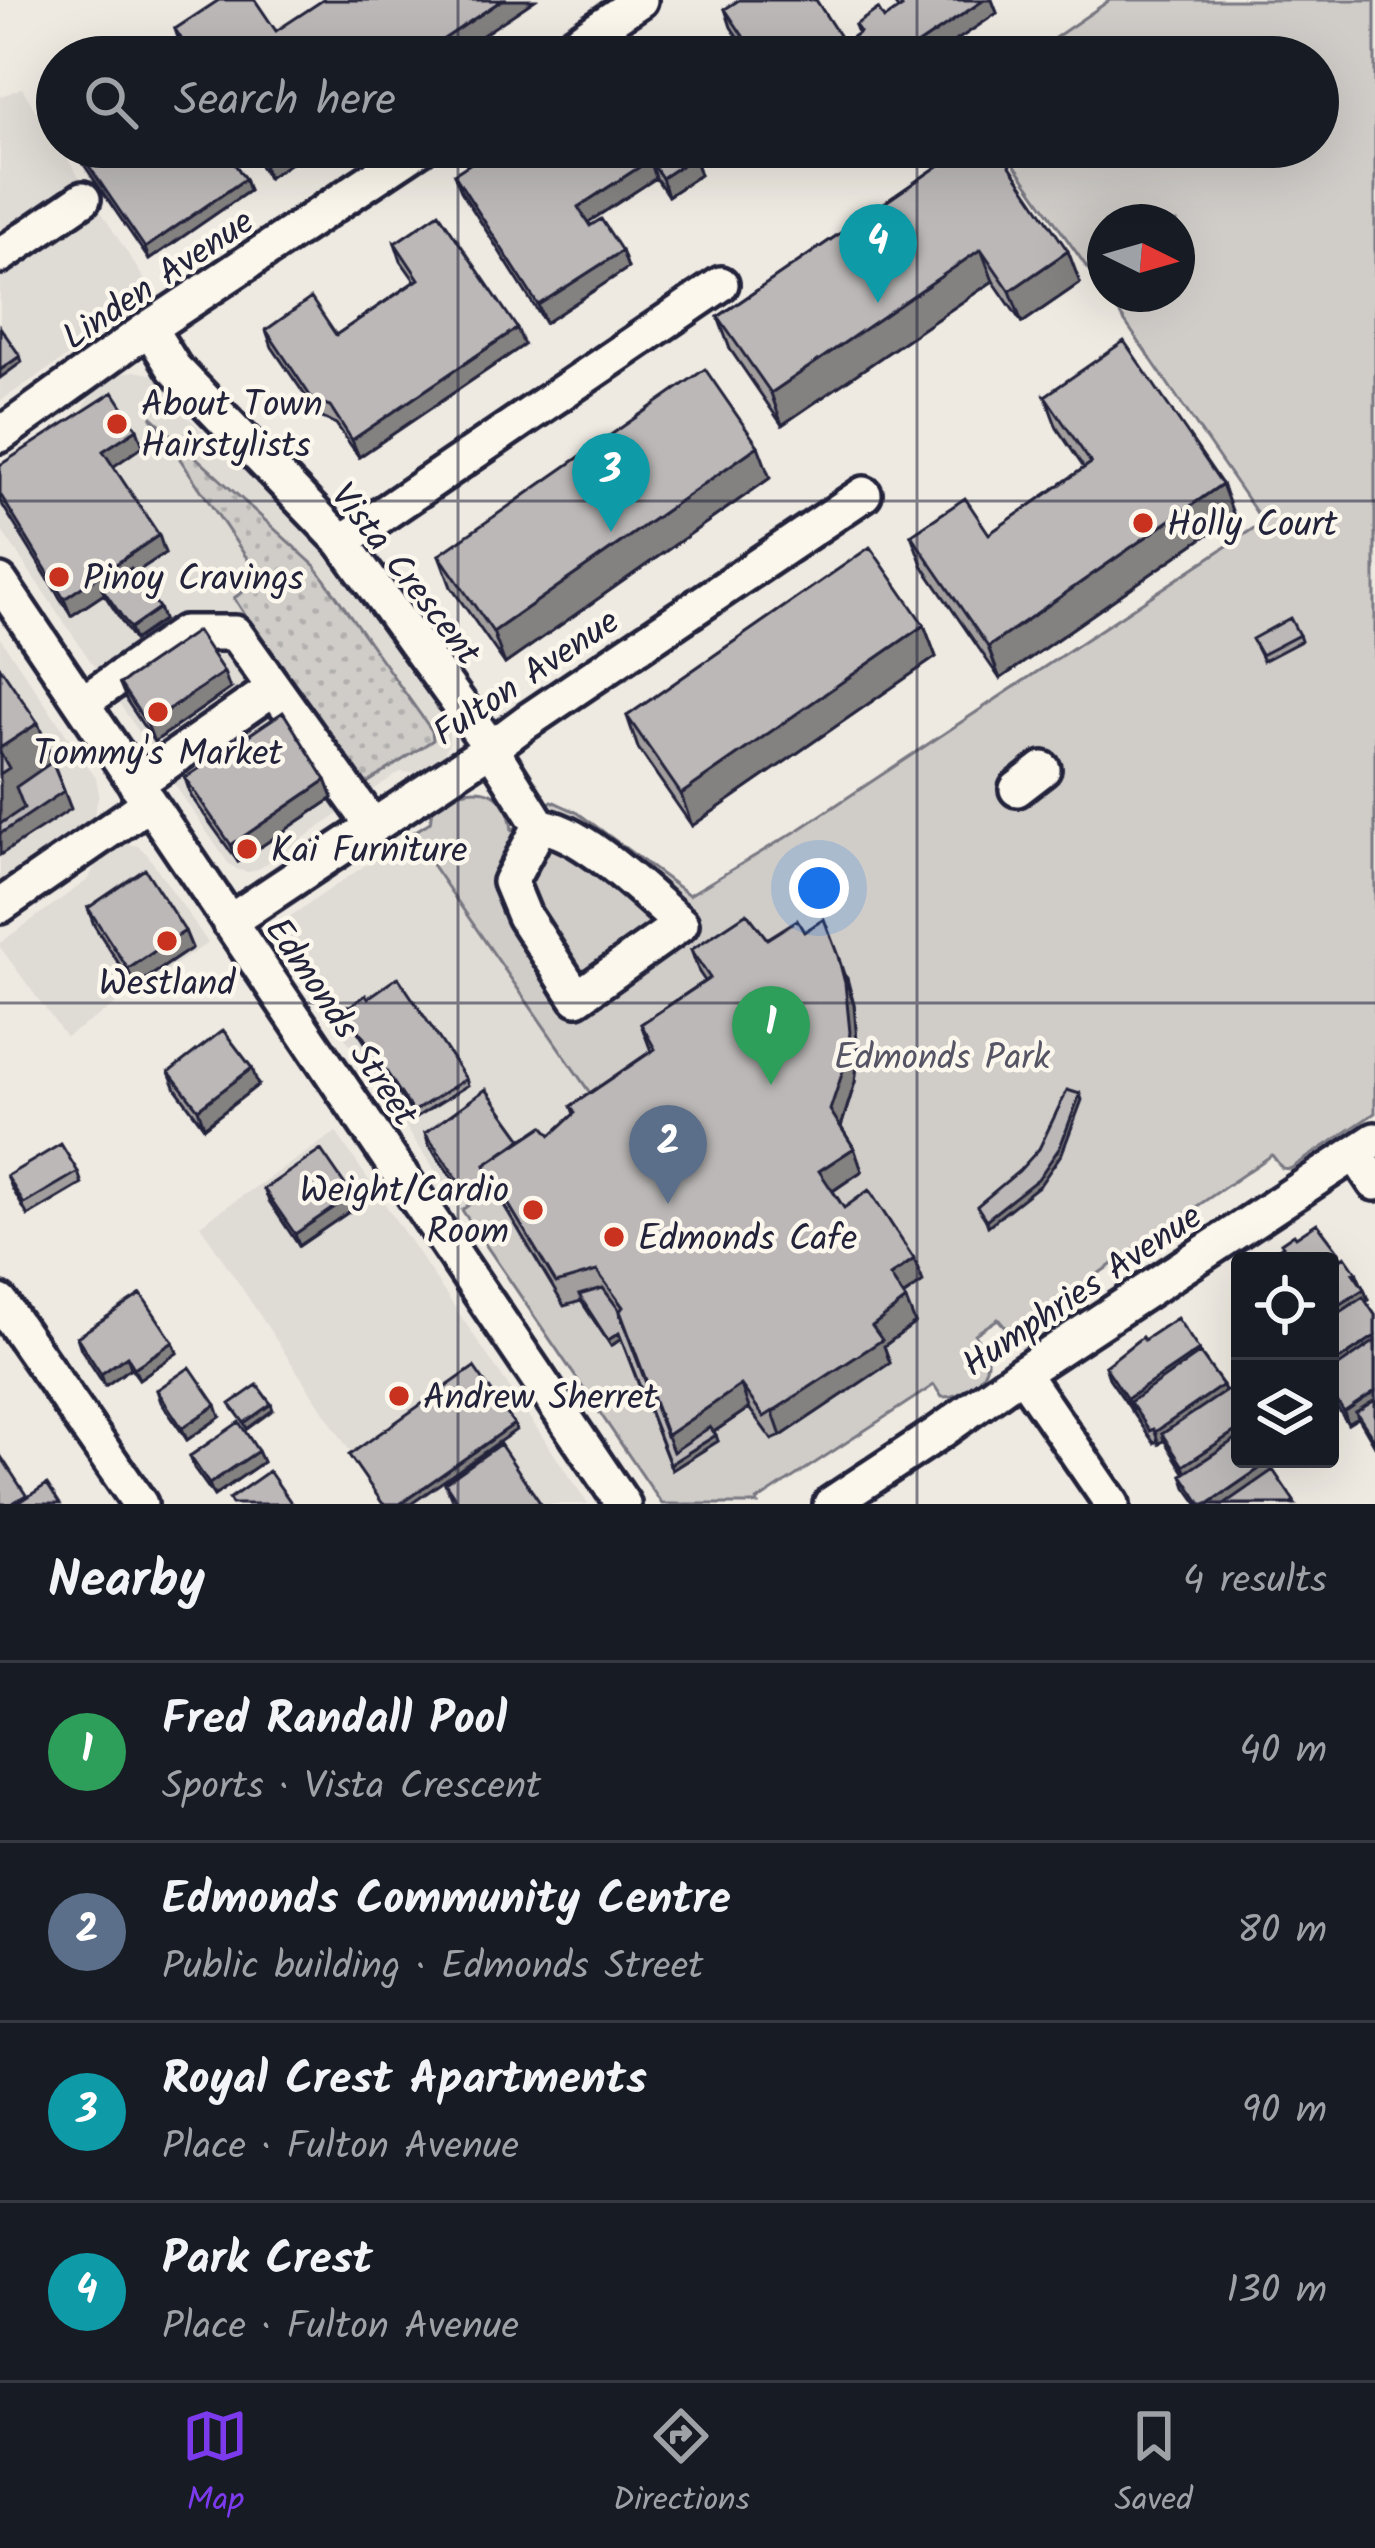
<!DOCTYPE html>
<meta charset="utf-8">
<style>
:root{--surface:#171b24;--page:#20242c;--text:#f1f3f6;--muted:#9ea1a6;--line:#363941;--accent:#7c3aed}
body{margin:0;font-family:Kalam,sans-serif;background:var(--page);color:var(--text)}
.controls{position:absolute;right:36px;bottom:36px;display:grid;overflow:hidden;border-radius:12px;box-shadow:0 12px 48px #0002}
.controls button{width:108px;height:108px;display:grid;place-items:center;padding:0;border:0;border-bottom:3px solid var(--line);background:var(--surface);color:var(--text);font:60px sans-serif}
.compass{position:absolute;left:1087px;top:204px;width:108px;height:108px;border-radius:50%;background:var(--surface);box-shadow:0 12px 48px #0002;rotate:95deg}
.you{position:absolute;left:819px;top:888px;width:42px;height:42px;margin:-30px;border:9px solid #fff;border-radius:50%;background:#1a73e8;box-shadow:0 0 0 18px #1a73e833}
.badge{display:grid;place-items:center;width:78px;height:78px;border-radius:50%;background:var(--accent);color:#fff;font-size:39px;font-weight:700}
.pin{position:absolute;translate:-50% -99px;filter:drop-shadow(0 3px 6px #0008)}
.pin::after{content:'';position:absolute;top:63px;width:42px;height:36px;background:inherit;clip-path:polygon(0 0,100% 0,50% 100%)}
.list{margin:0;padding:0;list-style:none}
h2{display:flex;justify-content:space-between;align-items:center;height:156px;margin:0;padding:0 48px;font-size:51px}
h2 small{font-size:39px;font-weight:400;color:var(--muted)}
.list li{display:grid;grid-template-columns:78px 1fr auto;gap:36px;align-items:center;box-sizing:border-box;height:180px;padding:0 48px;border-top:3px solid var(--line)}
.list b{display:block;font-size:45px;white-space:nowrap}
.list p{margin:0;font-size:39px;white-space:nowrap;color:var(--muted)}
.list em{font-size:39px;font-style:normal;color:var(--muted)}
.icon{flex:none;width:66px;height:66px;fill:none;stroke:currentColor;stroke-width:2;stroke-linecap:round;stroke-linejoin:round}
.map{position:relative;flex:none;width:1375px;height:1504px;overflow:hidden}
.search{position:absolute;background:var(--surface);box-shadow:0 12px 48px #0002;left:36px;right:36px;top:36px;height:132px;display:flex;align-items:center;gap:30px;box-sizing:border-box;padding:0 42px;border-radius:66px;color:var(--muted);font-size:45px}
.sheet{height:876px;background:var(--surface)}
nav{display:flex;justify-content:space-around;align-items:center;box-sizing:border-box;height:168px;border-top:3px solid var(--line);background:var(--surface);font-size:33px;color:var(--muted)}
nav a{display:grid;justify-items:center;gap:6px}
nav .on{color:var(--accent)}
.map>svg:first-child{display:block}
.built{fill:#dfdbd5}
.grass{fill:url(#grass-dots);stroke:#797882;stroke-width:3}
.park{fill:#d0cdc9;stroke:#797882;stroke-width:3}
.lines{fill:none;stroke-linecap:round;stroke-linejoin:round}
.minor-casing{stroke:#22223b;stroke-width:42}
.minor{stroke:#fbf7ec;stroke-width:33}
.wall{fill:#a29e9e;stroke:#22223b;stroke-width:3}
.shaded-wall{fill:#848181;stroke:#22223b;stroke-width:3}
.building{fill:#bcb8b8;stroke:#22223b;stroke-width:3}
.grid{fill:none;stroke:#22223b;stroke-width:3;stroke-opacity:0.55}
.poi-dot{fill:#c8321e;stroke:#fbf7ec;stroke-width:4.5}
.labels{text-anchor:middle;stroke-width:9;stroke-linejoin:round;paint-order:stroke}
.street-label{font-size:36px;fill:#22223b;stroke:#fbf7ec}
.poi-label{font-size:36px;fill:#22223b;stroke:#fbf7ec;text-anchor:start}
.park-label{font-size:36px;fill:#565566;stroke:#fbf7ec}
</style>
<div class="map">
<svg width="1375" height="1504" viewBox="0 0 1375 1504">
<defs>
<pattern id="grass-dots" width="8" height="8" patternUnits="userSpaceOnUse" patternTransform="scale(3)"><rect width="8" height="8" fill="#d0cdc9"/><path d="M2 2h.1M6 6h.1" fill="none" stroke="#b2b0ae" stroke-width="1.8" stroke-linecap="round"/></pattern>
</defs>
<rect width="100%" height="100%" fill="#eeeae2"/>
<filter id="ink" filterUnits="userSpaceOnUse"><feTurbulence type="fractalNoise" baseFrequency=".00833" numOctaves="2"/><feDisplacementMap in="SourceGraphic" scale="24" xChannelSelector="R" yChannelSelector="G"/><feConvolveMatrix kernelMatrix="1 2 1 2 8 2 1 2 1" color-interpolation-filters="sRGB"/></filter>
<g filter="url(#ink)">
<path class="built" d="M22,88l35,59h3l96,151 -156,103v-304z
M135,371l19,4 28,27 7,16 115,108 120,166 12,6 13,21v24l-6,13 -23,17 -20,-1 -140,96 -11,4 -11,-2 -10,-7 -228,-335v-61l82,-55 8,-18 31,-20z
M0,638l96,140 3,16 -5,21 -94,66z
M411,834l188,273 -137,103 -178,-262 -4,-14 8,-16z
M119,842l19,4 9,8 61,89 -142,94 -66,-90v-4l89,-64 9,-21z
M336,1132l252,372h-203l-185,-279z"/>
<path class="grass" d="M151,416l164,150 117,165 1,9 -75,49 -124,-191 27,-19z"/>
<path class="park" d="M1110,0h265v1113l-85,56 -8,-1 -10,-13 -221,151 7,12 -1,7 -19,16h-21l-19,-22 -23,15c4,9 13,17 12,28 -1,19 -28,36 -45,35l-8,-12 -177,116 1,3h-96l-200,-294 137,-104 -188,-272 19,-12 4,-17c34,-22 73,-24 78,25l40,-29 26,12 111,82 111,-66 463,-307 -157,-228h71v-72h-72v71l-103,-146h316v-90h-291z"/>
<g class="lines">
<g class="minor-casing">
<path id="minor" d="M555,57l85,-57
M0,256l83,-57
M149,328l25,40 168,174 149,206 49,78
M0,435l149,-107 272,-181
M342,542l379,-258
M0,582l623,922
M82,703l102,-70h51l138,193
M136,784l138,-96
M1017,789l26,-20
M540,826c43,4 107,69 141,98l-104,74 -53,-82 -14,-34z
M0,906l149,-103
M229,922l262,-174 35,-26 338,-228
M1355,1153l20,30
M0,1302l140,202
M1022,1373l90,131
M831,1504l106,-70 85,-61 353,-233"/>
</g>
<use href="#minor" class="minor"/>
</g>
<path class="wall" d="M892,0h100l5,13 -65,44h-181l-20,-30 -6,-18 119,34 14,-10 -3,-8 29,-6 14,-10z
M175,29l101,2 174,26h-262l-7,-10z
M72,147h151l22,32 4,12 -100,69z
M248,147h67l-47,31z
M966,147l114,136 -58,40 -29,-42 -211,144 -52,-76 -12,-32z
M694,157l6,18 -32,21 -12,-18 -68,44 34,29 6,17 -83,55 -84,-132 -7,-17z
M395,243l129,102 -165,112 -23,-33 -16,-7 -48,-70 -6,-17 70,5 79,-54 -14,-20z
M1045,396l189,120 -234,163 -77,-112 -12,-32 78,-1 95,-66 -27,-40z
M143,446l-30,20 52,87 -30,20 24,35 4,12 -29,20 -30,-46 -33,22 -71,-115v-36z
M770,478l-265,186 -54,-77 -12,-32z
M924,625l12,32 -244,169 -54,-78 -11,-32z
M1299,635l2,6 -38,20 -8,-16z
M120,684l110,5 -76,53 -27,-41z
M185,778l141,2 7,18 -95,64 -47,-66z
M88,908l97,23 7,17 -58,39 -40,-62z
M804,932l43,46 7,27 4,50 -3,27 -14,45 13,21 8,23 -29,20 11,17 70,51 9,23 -20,14 12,27 -31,23 6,17 -109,73 -9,4 -23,-32 -35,24 4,9 -46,29 -51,-131 -10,7 -30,-45 -17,5 -71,-119 -23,16 -41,-58 -4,-12 97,6 29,-4 23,-21 -3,-8 80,-55 -10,-27 64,-43 -6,-9 -8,-22z
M368,998l98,81 2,6 -53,33 -70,-106 -2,-6h7z
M169,1072l89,13 -54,42 -28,-38z
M78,1172l4,12 -54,32 -16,-28 -5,-12z
M264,1189l92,18 -57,39 -30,-45z
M1296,1237l45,21 15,14 12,28 -2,2 9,13v131l-17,-29 -10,7 -12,-18 -4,3 -2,-2v-146z
M77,1337l96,5 4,11 -38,26 -8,-11 -26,18 -24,-37z
M1144,1340l55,10 41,109h30l2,12 23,33h-97l-12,-17 -4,-12 3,-1 -21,-34 -5,4 -2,-3 -3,2 -45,-65 -4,-12z
M157,1390l63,27 -33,23 -26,-38z
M258,1451l5,11 -49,34 -20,-28 -4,-12z
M445,1483l96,21h-87z"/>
<path class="shaded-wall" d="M502,0h33l-85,57h-33z
M984,0h8l5,13 -65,44h-33z
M282,147h33l-47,31 -6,-18z
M694,157l6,18 -32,21 -6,-18z
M650,160l6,18 -72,47 -6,-18z
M245,179l4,12 -100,69 -4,-12z
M981,249l12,32 -211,144 -11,-32z
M622,251l6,17 -83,55 -7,-18z
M1068,251l12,32 -58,40 -12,-32z
M517,328l7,17 -165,112 -7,-17z
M20,356l2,6 -22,16v-8z
M137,429l6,17 -33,23 -7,-18z
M758,446l12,32 -265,186 -12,-32z
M1222,484l12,32 -234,163 -12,-32z
M159,535l6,18 -60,40 -3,-5 2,6 -33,22 -7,-17z
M159,608l4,12 -29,20 -4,-12z
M924,625l12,32 -244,169 -11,-32z
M224,672l6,17 -76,53 -7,-18z
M38,723l33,86 -71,46v-107z
M326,780l7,18 -95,64 -7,-17z
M185,931l7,17 -58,39 -6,-18z
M838,956l16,49 4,50 -3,27 -16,51 -9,-23z
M252,1068l6,17 -54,42 -6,-18z
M1080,1094l2,6 -20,53 -22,32 -52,41 -2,-6z
M854,1148l8,23 -34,23 -9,-23z
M489,1175l4,12 -23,16 -4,-12z
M352,1195l4,12 -57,39 -4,-12z
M1339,1252l4,12 -13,8v-11h-5z
M914,1259l9,23 -25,17 -8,-23z
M1364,1289l4,11 -38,26v-15z
M906,1300l9,23 -31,23 6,17 -109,73 -8,-23 99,-87z
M619,1333l2,6 -10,7 -3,-6z
M1375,1336v15l-45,30v-15z
M173,1342l4,11 -38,26 -5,-11z
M1199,1350l4,12 -73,40 3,8 -2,1 -4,-12z
M127,1356l4,12 -26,18 -4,-12z
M741,1385l8,23 -74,50 -9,-22z
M1223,1385l4,12 -65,37 2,6 -5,4 -4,-12z
M1375,1391v15l-19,6 2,6 -10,6 -4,-12z
M1332,1394l4,12 -4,3 -2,-4z
M271,1404l2,6 -26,19 -3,-6z
M216,1405l4,12 -33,23 -5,-12z
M514,1424l2,6 -105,74h-11z
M1240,1428v15l-52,35 -5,-12z
M716,1435l2,6 -46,29 -2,-6z
M258,1451l5,11 -49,34 -5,-12z
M1269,1462l5,12 -44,30h-22z"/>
<path class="building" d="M219,0h36l21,31 47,-31h179l-85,57h-224l-18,-28z
M739,0h77l28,43 16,-11 -5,-7 23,-16 6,10 18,-12 -5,-7h87l-85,57h-142l-32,-48z
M76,147h147l22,32 -100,69z
M253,147h29l-20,13z
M496,147h191l7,10 -32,21 -12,-18 -72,47 12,19 11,-7 21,32 -84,54 -84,-131z
M966,147h31l71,104 -58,40 -29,-42 -210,144 -53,-76z
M439,213l78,115 -165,112 -22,-34 -17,-6 -47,-70 45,-32 25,37 83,-56 -24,-36z
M0,327l20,29 -20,14z
M1124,341l98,143 -234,163 -77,-112 54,-37 24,36 102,-71 -46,-67z
M705,369l53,77 -265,186 -54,-77z
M113,392l24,37 -34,22 56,84 -95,64 -64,-105v-29z
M870,547l54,78 -243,169 -54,-78z
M131,568l28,40 -29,20 -28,-40z
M1290,618l9,17 -38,20 -9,-16z
M197,631l27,41 -77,52 -27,-40z
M0,667l38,56 -38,25z
M283,712l43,68 -95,65 -46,-67z
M0,752l9,16 -9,6z
M52,762l12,29 -64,43v-10l24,-16 -8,-21z
M145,869l40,62 -57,38 -40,-61z
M747,913l20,26 30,-19 7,12 20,-13 14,37 7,27 5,49 -3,27 -17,51 24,38 -35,23 25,37 25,-18 45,69 -24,17 16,24 -34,26 10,14 -118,77 -23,-32 -75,51 -47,-124 4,-5 -26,-36 -41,12 -71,-118 58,-39 8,9 24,-22 -4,-7 84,-57 -14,-25 69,-46 -19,-28z
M398,977l68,102 -53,33 -70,-106h7l16,-11 2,3z
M223,1030l29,38 -54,41 -29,-37z
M486,1089l36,50 -37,26 4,10 -23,16 -41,-58z
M1067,1090l13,4 -20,53 -22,32 -52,41 -9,-14 42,-35 20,-22z
M61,1144l17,28 -54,32 -17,-28z
M321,1150l31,45 -57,39 -31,-45z
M1317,1223l22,29 -14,9h-64l22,-15 -2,-3 13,-9 2,3z
M1345,1256l11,16 -3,1 11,16 -34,22v-45z
M603,1288l17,23 53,141 37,-25 6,8 -46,29 -51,-131 -11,7 -29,-45z
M141,1294l32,48 -39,26 -7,-12 -26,18 -24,-37z
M1363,1297l12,18v21l-45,30v-47z
M1177,1318l22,32 -72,49 -22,-33 37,-29 2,3z
M1375,1341v50l-31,21 -12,-18 -2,1v-23z
M1200,1353l23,32 -68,47 -2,-3 -3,2 -20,-29z
M190,1367l26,38 -34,23 -25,-38z
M474,1367l40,57 -114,80h-17l-34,-49z
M257,1385l14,19 -27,19 -14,-19z
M1229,1389l11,17v22l-57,38 -21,-32z
M1375,1400v41l-19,-29z
M239,1422l19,29 -49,33 -19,-28z
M1240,1436v23h27l2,3 -61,42h-7l-19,-29z
M500,1444l41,60h-82l-14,-21z
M0,1455l26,40 -15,9h-11z
M1273,1470l21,31 -5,3h-65z
M269,1471l23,33h-60l-3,-5z
M47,1484l13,20h-43z"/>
</g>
<path class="grid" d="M458,0v57M917,0v57M458,147v1357M917,147v1357M0,501h1375M0,1003h1375"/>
<g class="poi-dot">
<circle cx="117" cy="424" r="12"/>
<circle cx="1143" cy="523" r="12"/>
<circle cx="59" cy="577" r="12"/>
<circle cx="158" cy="712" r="12"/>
<circle cx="247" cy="849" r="12"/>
<circle cx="167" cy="941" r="12"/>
<circle cx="533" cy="1210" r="12"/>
<circle cx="614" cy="1237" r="12"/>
<circle cx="399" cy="1396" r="12"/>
</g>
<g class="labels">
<g class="street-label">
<text transform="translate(157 278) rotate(-34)" y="13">Linden Avenue</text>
<text transform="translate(407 573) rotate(52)" y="13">Vista Crescent</text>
<text transform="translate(525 676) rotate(-34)" y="13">Fulton Avenue</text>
<text transform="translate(343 1021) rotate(56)" y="13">Edmonds Street</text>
<text transform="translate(1081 1289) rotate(-34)" y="13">Humphries Avenue</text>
</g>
<g class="poi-label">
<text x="141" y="416">About Town<tspan x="141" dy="41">Hairstylists</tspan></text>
<text x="1167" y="536">Holly Court</text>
<text x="83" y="590">Pinoy Cravings</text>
<text x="158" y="765" text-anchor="middle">Tommy's Market</text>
<text x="271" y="862">Kai Furniture</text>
<text x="167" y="995" text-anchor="middle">Westland</text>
<text x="509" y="1202" text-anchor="end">Weight/Cardio<tspan x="509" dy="41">Room</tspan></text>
<text x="638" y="1250">Edmonds Cafe</text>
<text x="423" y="1409">Andrew Sherret</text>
</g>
<g class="park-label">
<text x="942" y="1069">Edmonds Park</text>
</g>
</g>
</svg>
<div class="controls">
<button><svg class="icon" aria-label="locate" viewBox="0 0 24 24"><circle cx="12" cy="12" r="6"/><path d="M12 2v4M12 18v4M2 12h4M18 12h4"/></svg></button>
<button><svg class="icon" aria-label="layers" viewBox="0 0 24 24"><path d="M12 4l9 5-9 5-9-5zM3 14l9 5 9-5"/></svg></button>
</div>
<svg class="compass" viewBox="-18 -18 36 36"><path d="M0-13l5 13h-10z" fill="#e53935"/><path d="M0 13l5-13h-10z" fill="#9ea1a6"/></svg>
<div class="you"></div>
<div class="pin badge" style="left:771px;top:1085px;background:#2e9e5b">1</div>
<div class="pin badge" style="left:668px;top:1204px;background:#5c6f8a">2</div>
<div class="pin badge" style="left:611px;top:532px;background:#0f9aa8">3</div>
<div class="pin badge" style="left:878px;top:303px;background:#0f9aa8">4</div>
<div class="search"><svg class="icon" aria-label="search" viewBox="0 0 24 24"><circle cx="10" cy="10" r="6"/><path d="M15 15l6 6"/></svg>Search here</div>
</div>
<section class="sheet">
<h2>Nearby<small>4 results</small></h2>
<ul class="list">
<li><span class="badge" style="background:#2e9e5b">1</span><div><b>Fred Randall Pool</b><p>Sports · Vista Crescent</p></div><em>40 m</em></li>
<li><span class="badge" style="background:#5c6f8a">2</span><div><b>Edmonds Community Centre</b><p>Public building · Edmonds Street</p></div><em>80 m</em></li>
<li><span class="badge" style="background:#0f9aa8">3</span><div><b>Royal Crest Apartments</b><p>Place · Fulton Avenue</p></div><em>90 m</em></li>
<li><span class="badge" style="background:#0f9aa8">4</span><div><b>Park Crest</b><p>Place · Fulton Avenue</p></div><em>130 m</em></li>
</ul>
</section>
<nav>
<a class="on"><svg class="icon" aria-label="map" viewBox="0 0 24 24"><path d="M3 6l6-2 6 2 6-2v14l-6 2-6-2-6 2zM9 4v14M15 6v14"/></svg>Map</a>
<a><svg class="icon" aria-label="directions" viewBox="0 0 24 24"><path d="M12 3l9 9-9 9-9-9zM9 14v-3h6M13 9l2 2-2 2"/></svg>Directions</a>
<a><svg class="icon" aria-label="saved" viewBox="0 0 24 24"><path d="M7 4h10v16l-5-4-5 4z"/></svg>Saved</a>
</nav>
